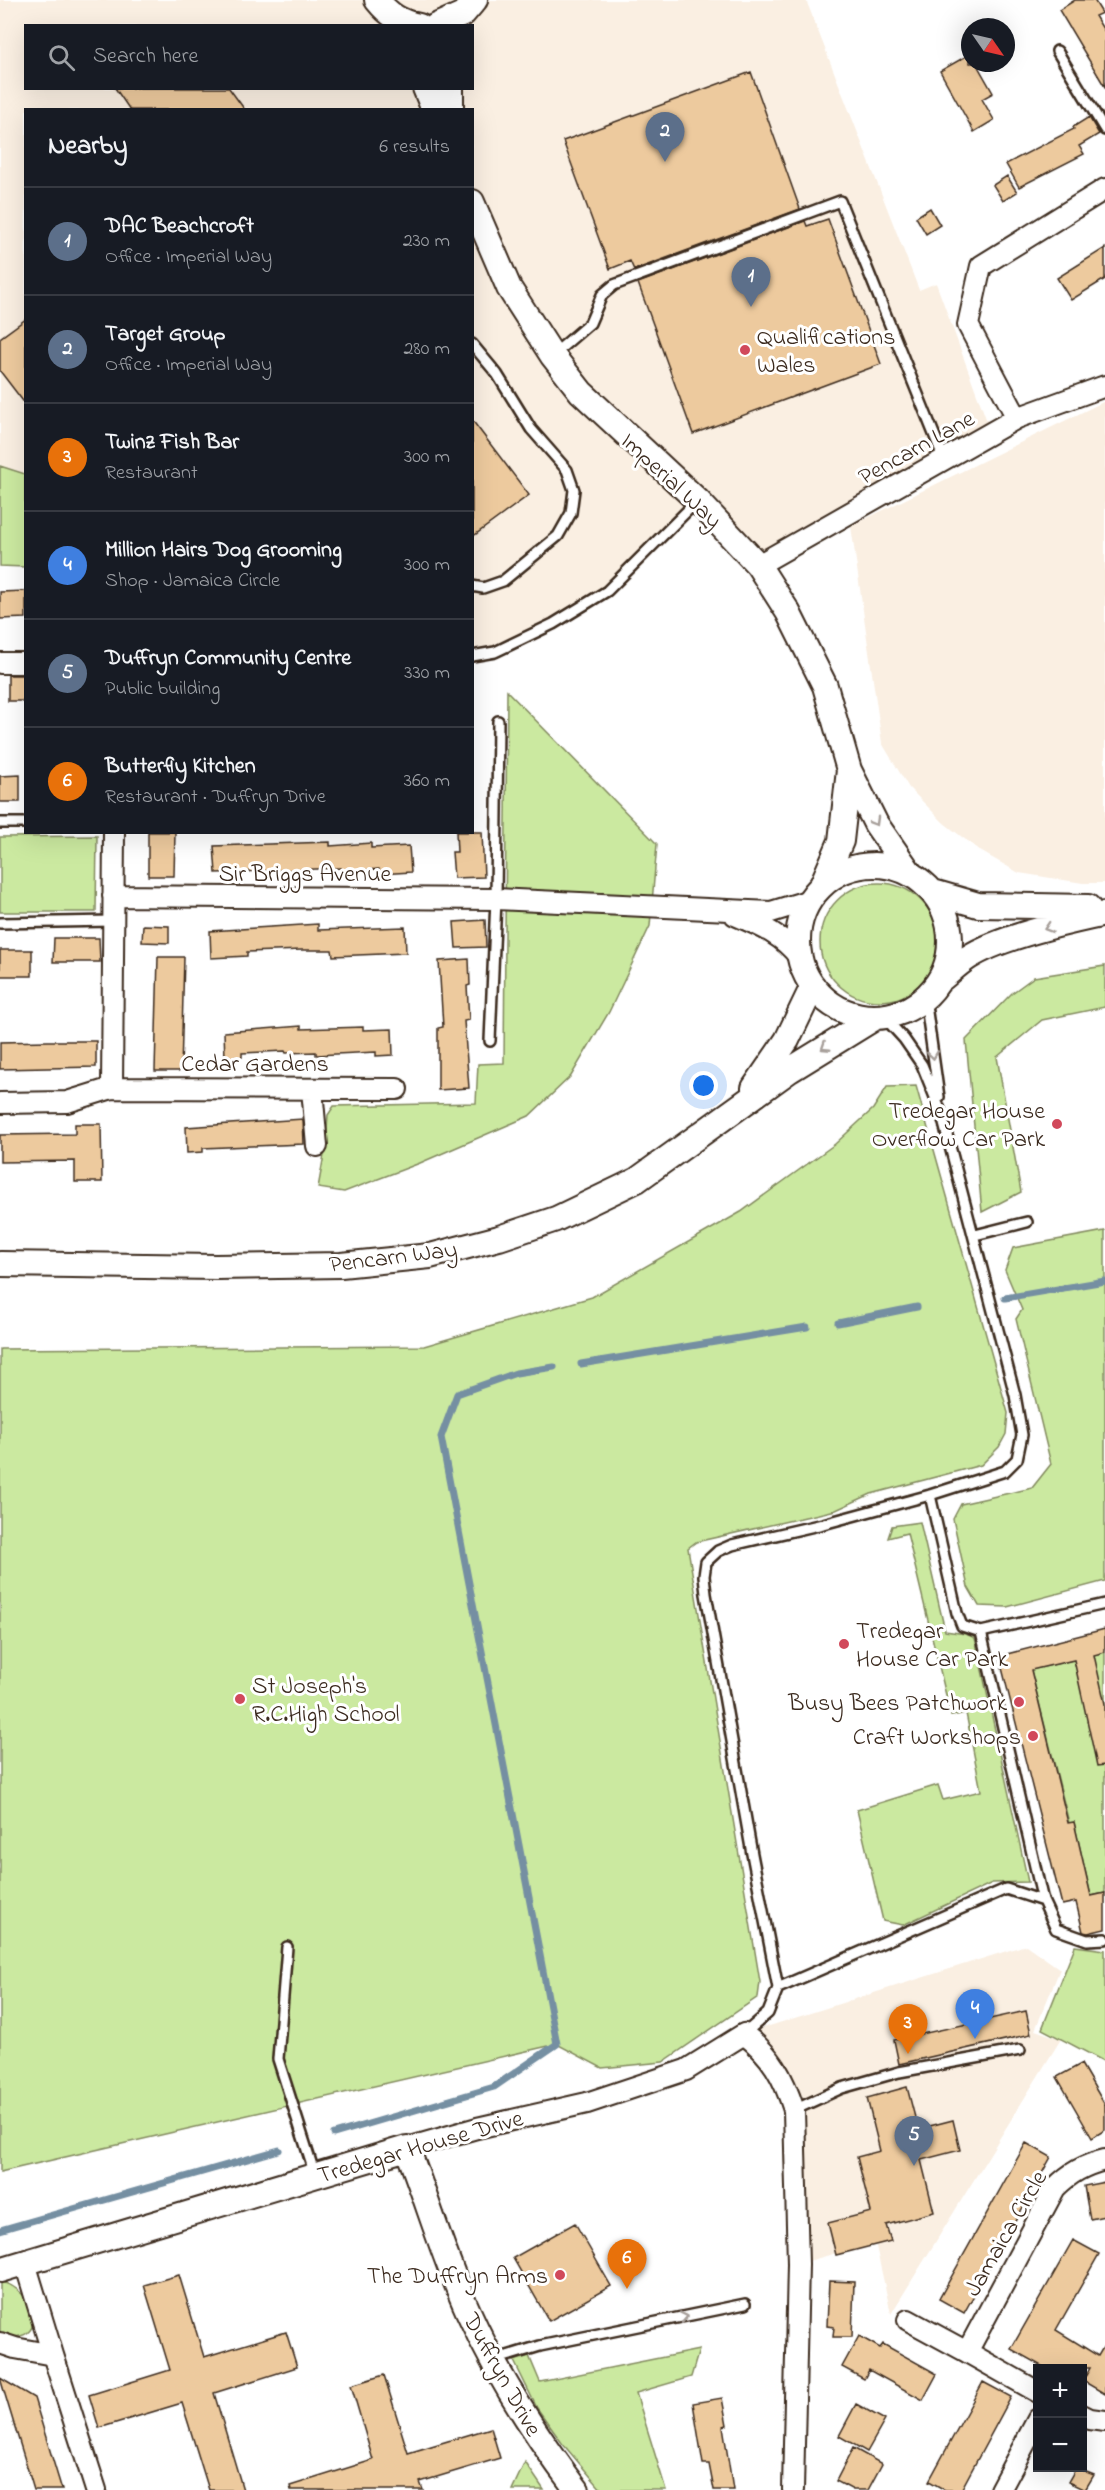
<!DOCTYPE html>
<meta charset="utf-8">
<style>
:root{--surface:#171b24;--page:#20242c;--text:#f1f3f6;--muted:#9ea1a6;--line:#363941;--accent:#d1495b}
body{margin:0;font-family:"Indie Flower",sans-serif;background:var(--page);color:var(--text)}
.controls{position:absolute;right:18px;bottom:18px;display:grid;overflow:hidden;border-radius:0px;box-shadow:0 6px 24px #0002}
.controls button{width:54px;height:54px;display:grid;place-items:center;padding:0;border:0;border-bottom:2px solid var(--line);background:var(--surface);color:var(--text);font:30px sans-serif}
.compass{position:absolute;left:961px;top:18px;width:54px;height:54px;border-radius:50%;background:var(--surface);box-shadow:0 6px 24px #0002;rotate:124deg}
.you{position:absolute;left:704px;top:1086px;width:21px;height:21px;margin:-15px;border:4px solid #fff;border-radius:50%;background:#1a73e8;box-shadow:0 0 0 9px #1a73e833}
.badge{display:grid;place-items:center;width:39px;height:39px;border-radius:50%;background:var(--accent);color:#fff;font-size:20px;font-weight:700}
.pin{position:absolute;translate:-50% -50px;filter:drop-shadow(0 2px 3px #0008)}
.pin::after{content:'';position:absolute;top:32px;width:21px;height:18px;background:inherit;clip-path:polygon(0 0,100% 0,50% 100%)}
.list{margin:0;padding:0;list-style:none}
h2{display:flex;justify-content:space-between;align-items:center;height:78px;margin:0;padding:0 24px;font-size:26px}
h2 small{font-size:20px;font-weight:400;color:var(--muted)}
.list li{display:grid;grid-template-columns:39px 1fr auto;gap:18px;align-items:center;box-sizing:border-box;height:108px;padding:0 24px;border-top:2px solid var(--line)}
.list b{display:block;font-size:22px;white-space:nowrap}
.list p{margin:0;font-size:20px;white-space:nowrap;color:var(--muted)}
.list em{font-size:20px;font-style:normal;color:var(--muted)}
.icon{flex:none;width:33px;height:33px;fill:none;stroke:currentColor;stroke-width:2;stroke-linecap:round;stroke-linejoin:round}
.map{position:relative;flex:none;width:1105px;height:2490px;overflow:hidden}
.search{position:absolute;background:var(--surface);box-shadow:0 6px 24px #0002;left:24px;top:24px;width:450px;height:66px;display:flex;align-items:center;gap:15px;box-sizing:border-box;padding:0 21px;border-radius:0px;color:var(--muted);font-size:22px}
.panel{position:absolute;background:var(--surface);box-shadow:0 6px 24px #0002;left:24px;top:108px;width:450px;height:726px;border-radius:0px}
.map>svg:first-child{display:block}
.built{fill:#faefe2;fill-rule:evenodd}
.green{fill:#cbe9a0;stroke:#838a5f;stroke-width:1.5}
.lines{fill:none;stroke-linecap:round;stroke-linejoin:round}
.stream{stroke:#758fa2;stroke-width:7}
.building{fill:#edca9e;stroke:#3b2a1e;stroke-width:1.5}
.service-casing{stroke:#3b2a1e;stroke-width:14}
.minor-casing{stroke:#3b2a1e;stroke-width:24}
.tertiary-casing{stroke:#3b2a1e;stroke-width:28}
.service{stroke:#fff;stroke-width:9}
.minor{stroke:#fff;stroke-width:20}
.tertiary{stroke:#fff;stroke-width:24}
.oneway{stroke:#a79f9a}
.poi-dot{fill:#d1495b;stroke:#fff;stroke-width:2}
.labels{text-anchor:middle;stroke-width:6;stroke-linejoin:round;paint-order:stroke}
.poi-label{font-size:24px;fill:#3b2a1e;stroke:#fff;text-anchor:end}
.street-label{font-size:24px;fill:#3b2a1e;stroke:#fff}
</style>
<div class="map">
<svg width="1105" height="2490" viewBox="0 0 1105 2490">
<rect width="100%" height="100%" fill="#fff"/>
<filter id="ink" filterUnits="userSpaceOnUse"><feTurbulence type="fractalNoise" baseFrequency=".0167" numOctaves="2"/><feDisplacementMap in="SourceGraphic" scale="12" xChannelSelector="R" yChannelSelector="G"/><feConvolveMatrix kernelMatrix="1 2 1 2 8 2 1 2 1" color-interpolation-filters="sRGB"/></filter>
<g filter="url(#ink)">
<path class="built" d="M0,0h806l113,290 17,-7 52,141 -230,141 -61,-63 -90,89 -54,33 -80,32 -1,-546h-446l-1,364 -25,-8zM26,26h446v62h-446z
M1105,401v482h-22l-64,-10 -39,-22 -36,-28 -35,-35 -27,-45 -31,-217z
M1026,1945l34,24 -25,61 26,9 -170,275 -16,-72 -77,22 -4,-154 -50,-76z"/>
<path class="green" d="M0,466l25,8v93l-25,-1z
M507,691l150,153 -7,82 -41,86 -38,64 -42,40 -109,47 -76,29 -26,-4 8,-44 2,-29 6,-9 142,-3 2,-39 26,-1z
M97,836l-1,76h-96v-75z
M820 942a59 59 0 1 1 118 0a59 59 0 1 1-118 0Z
M1105,966v41l-63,13 -45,37 24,135 -39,20 -16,-172 46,-47 22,-16z
M916,1086l92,327 -2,21 -7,13 -18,18 -110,29 -35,16 -140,32 -8,6 72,434 -2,15 -95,65 -61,6 -45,-24 -557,128v-823l424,-3 168,-49 149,-85 94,-68 38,-35 14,-22z
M1105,1231v350l-98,26 -28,-1 -11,-19 -15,-68 8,-15 71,-16 19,-24 -35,-145 6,-9 -17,-40 8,-22z
M920,1522l25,109 21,3 9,4 53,244 -36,1 -89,42 -20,-4 -26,-111 81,-25 5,15 38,-9 -15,-78 -15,3 -44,-183 -19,5 4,-12z
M1105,1652v241l-14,3 -17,-74 -5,1 -38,-153z
M1075,1946l30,4v112l-63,-33z
M0,2282c35,5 53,66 0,53z
M699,2350l-8,27 -55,16 30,97h-64l-40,-47 -25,-35 -23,-47 15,-5 11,26z
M525,2462l19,28h-32z"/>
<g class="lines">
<path class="stream" d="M1005,1298l100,-17
M838,1323l79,-16
M581,1364l226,-37
M334,2134l160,-47 63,-43 -116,-607 16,-43 59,-21 38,-6
M0,2230l279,-80"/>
</g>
<path class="building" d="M1075,0h19l8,13 -7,3 10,16v55l-46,-77z
M970,54v9h6l17,30 -11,6 12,21 -20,12 -34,-61z
M751,72l49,137 -166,61 -4,-9 -20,8 -47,-128z
M115,88h114l16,22h-115z
M1089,117l10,17 -20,12 5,8 -65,33 -13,-23 68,-35 -1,-2z
M1007,176l10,16 -14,9 -10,-16z
M930,208l10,17 -14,9 -10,-17z
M828,219l53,145 -188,70 -55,-151 167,-62 2,5z
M1105,248v31l-34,21 -14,-22z
M26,319v86l-26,-34v-33z
M472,420l57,75 -57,42z
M26,591v27l-26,1v-27z
M8,675h18v26h-18z
M20,775v27h-20v-26z
M148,832h27l-1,44h-26z
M456,832h26l2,45 -30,1 -2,-26h5z
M330,842v4l41,-3v5l38,-2 2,26 -31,2 -1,-5 -38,3v-4l-125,5 -2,-27z
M485,920l1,27 -30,1 -2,-26z
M318,924v6l87,-3 1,26 -73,3 -1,-6h-30l-55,2v4l-36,2 -1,-27z
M143,925l26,1v17l-27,-1z
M54,938h45l1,24h-47z
M0,950h32v26h-32z
M158,957h26l-3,114h-26z
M469,959l1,26 -3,1 2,34 -5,1 5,67 -31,2v-62l5,-1 -4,-66z
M301,1026v3l62,-2v3l29,-1 1,26 -17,1v-4l-60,3v-3l-30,1 -1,-2 -43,2v4l-17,1 -1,-26z
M48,1041h48v26l-96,2v-27z
M303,1119l1,25 -101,4v4l-16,1 -1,-26z
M75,1124h26l1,58h-27v-21l-75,1v-27l75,-1z
M1105,1629v23l-11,3 11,49v61l-8,1 -23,-106 -43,10 37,153 6,-1 17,74 14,-3v36l-17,4 -5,-1 -7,-30 -14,3 -63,-249z
M1026,2011l5,23 -132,30 -5,-24z
M1081,2064l24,41v25l-13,8 -35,-61z
M907,2087l11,42 35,-9 7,30 -39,10 13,52 -48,13 5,16 -55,14 -8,-32 43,-11 -14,-55 23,-6 -13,-53z
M1026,2143l25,14 -87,156 -25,-14z
M1105,2182v34l-15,3 -6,-33z
M575,2223l36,63 -62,35 -36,-63z
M1073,2240l26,14 -43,76 42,26 7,-12v50l-22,-13 7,-13h-45l-34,-19z
M179,2275l25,82 82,-25 11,35 -83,26 29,97h-34l-27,-87 -83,25 -10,-33 81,-25 -26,-85z
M829,2281l25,1 -2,55h-19l1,-10 -7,-1z
M859,2336l21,12 3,-4 54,30 -14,26 -54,-30 -5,9 -22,-12z
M384,2375l24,78 83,-25 9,30 -80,24 3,8h-132l-1,-4 83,-26 -22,-75z
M0,2378l34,20 28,92h-28z
M983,2382l28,15 -50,93h-16l-16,-9z
M722,2398l5,27 -4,1 10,64h-19l-5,-26h-6l-10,-61z
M856,2404l29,16 -18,32 -28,-16z
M853,2448l29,16 -14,26h-15l-17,-9z
M1076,2468l18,7 -9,15 -17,-8z"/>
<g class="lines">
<g class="service-casing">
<path id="service" d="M1057,51l48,79
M472,344l25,30 34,55 36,41 7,20 -3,23 -13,23 -55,45 -20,7 -11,-2
M554,354l36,-31 12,-28 12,-10 226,-84 104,258
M472,656l23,-4 58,-28 54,-33 89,-89
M0,823h26
M0,923l113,-2
M925,998l14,99
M490,1041l6,-142 2,-178
M975,1235l52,-13
M930,1495l27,118 5,13 19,6 124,-28
M981,1632l62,269 13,28 31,11 18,-1
M287,1947l-9,112 37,116
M778,1988l228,-99 37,12
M744,2034l24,-21 10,-25 -26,-134 -46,-260 -2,-18 2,-14 12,-11 14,-6 91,-21 107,-29 75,-24 12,-12 5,-24 -7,-40 -74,-283 -19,-47 -18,-26 -20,-22
M794,2110l48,-22 57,-16 121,-22
M494,2360l46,-14 205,-42"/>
</g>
<g class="minor-casing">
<path id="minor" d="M1017,418l-49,-93 13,-59 124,-77
M758,565l259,-147 88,-32
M0,663h26
M113,896l383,3 275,13 39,-12
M735,915c26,11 48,20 65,43
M112,1088l285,1
M312,1089l5,57
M0,1103l67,-1 45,-14 2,-256
M407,2148l70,-20 110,-25 99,-33 58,-36c28,22 39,42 50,76l4,154 -5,226
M25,2263l28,92
M908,2320l59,32
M0,2343l15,5 38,7 43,135
M1038,2392l-71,-40 88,-164c15,-15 29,-23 50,-28
M1082,2415l8,4 15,2
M1000,2490l38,-71"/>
</g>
<g class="tertiary-casing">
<path id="tertiary" d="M377,0c12,15 23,22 42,26
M436,26l27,-12 12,-14
M425,88l9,22
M451,88v22
M472,202l37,86 43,67 29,37 117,109 60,64 30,47 37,74 24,84 27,54 34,49
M798 941a76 76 0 1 1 152 0a76 76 0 1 1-152 0Z
M822,885l19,-44 8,-71
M933,892l45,13 110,2
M940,980c9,-7 18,-16 29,-23 31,-20 98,-35 136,-43
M754,1088l33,-48 26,-54
M0,1264l216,3 125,-2 89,-9 69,-18 57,-19 81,-39 153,-110 86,-53
M0,2270l407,-122c21,54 37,110 61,163 29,65 66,122 109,179"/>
</g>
<use href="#service" class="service"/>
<use href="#minor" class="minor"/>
<use href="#tertiary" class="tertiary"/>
</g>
<defs><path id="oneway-chevron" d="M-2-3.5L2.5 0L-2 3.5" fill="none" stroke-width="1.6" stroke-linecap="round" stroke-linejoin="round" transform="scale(1.5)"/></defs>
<g class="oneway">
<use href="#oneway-chevron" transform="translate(875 822) rotate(60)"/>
<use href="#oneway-chevron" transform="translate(1048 928) rotate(162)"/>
<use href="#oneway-chevron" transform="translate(825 1047) rotate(147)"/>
<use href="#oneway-chevron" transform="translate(933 1055) rotate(82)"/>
<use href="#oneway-chevron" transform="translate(684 2317) rotate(-11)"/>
</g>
</g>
<g class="poi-dot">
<circle cx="745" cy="350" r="6"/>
<circle cx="1057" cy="1124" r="6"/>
<circle cx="844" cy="1644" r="6"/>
<circle cx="240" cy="1699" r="6"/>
<circle cx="1019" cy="1702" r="6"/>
<circle cx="1033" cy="1736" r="6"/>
<circle cx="560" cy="2275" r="6"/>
</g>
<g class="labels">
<g class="poi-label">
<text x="757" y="344" text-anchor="start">Qualifications<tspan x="757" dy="28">Wales</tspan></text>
<text x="1045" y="1118">Tredegar House<tspan x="1045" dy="28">Overflow Car Park</tspan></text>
<text x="856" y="1638" text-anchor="start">Tredegar<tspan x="856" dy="28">House Car Park</tspan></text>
<text x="252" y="1693" text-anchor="start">St Joseph's<tspan x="252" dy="28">R.C.High School</tspan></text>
<text x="1007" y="1710">Busy Bees Patchwork</text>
<text x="1021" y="1744">Craft Workshops</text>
<text x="548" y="2283">The Duffryn Arms</text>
</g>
<g class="street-label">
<text transform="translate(916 447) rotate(-29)" y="8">Pencarn Lane</text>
<text transform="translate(672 480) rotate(43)" y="8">Imperial Way</text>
<text x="305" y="881">Sir Briggs Avenue</text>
<text x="255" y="1071">Cedar Gardens</text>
<text transform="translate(393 1256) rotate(-7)" y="8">Pencarn Way</text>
<text transform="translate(420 2146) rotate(-16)" y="8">Tredegar House Drive</text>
<text transform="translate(1005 2233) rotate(-60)" y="8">Jamaica Circle</text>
<text transform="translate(503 2374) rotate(61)" y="8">Duffryn Drive</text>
</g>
</g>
</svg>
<div class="controls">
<button>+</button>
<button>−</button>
</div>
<svg class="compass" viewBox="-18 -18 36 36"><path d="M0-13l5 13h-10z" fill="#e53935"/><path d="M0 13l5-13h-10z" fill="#9ea1a6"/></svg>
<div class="you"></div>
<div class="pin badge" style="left:751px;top:307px;background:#5c6f8a">1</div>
<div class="pin badge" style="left:665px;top:162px;background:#5c6f8a">2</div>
<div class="pin badge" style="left:908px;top:2054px;background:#e8710a">3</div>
<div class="pin badge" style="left:975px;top:2039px;background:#3f7fe0">4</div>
<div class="pin badge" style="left:914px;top:2166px;background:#5c6f8a">5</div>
<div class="pin badge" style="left:627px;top:2289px;background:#e8710a">6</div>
<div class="search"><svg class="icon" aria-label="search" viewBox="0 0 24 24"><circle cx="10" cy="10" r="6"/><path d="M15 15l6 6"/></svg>Search here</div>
<section class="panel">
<h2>Nearby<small>6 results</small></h2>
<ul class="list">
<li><span class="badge" style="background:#5c6f8a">1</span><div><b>DAC Beachcroft</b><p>Office · Imperial Way</p></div><em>230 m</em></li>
<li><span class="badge" style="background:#5c6f8a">2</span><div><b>Target Group</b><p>Office · Imperial Way</p></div><em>280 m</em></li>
<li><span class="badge" style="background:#e8710a">3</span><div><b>Twinz Fish Bar</b><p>Restaurant</p></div><em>300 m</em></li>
<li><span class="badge" style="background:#3f7fe0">4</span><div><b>Million Hairs Dog Grooming</b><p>Shop · Jamaica Circle</p></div><em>300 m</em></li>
<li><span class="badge" style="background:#5c6f8a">5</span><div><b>Duffryn Community Centre</b><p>Public building</p></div><em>330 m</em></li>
<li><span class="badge" style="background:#e8710a">6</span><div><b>Butterfly Kitchen</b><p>Restaurant · Duffryn Drive</p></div><em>360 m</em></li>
</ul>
</section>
</div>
